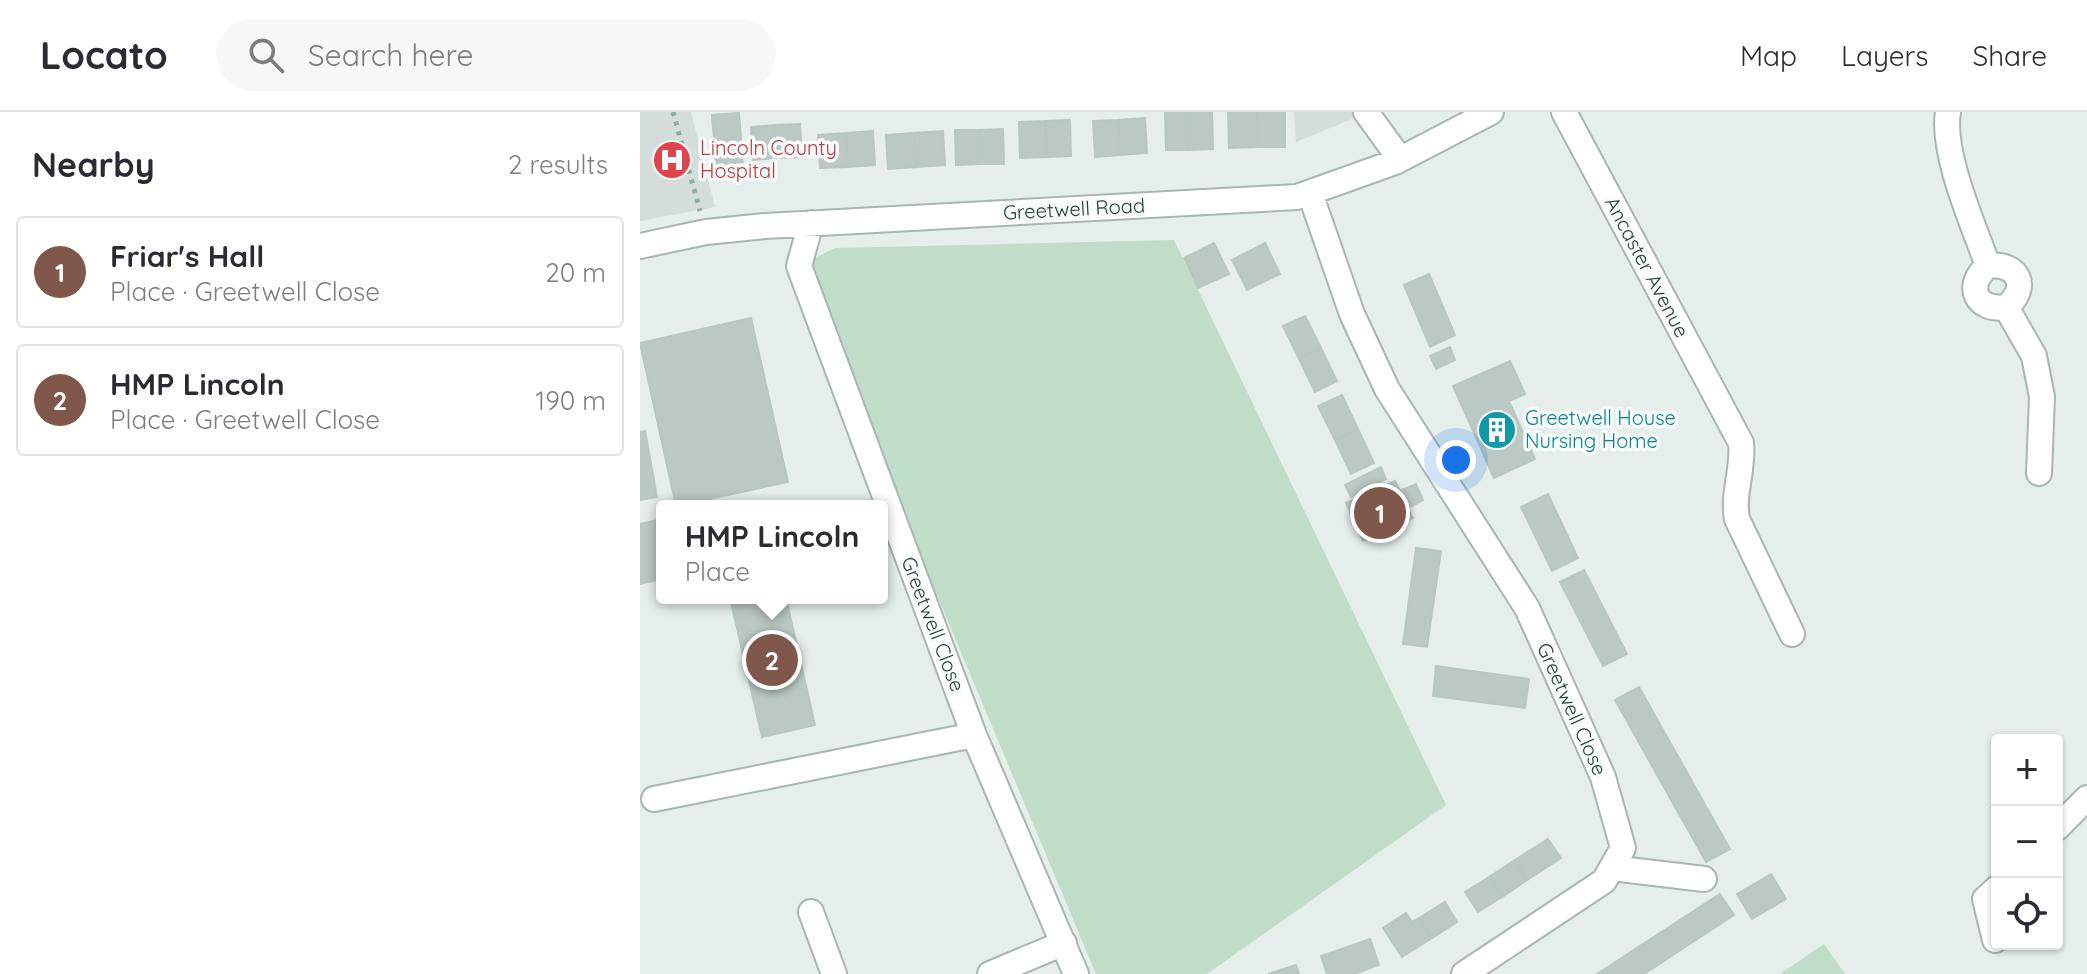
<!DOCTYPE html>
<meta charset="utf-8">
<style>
:root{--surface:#fff;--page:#f7f7f7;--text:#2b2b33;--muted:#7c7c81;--line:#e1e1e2;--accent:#80574b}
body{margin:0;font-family:Quicksand,sans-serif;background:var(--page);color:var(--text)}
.controls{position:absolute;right:24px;bottom:24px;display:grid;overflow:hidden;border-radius:8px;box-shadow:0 2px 6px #0004}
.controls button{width:72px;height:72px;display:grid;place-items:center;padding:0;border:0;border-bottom:2px solid var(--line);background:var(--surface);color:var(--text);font:40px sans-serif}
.you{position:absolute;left:816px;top:348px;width:28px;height:28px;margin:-20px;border:6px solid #fff;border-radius:50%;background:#1a73e8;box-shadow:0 0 0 12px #1a73e833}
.badge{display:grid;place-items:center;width:52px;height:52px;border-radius:50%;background:var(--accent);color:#fff;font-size:26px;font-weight:700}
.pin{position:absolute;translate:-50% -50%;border:4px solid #fff;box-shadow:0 2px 8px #0006}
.popup{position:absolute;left:16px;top:388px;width:232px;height:104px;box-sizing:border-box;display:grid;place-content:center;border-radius:8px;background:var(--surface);filter:drop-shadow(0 2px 6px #0005);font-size:26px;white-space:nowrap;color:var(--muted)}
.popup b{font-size:30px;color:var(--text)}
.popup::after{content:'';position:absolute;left:50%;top:100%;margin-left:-16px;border:16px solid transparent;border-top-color:var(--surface)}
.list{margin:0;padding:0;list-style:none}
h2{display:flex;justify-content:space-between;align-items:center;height:104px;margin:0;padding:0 32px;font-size:34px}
h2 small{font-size:26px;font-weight:400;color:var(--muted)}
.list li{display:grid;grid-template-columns:52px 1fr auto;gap:24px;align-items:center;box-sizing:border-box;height:112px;margin:0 16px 16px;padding:0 16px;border:2px solid var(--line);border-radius:8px}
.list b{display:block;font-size:30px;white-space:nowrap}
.list p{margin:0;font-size:26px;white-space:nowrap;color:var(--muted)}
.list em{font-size:26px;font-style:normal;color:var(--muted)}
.icon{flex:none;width:44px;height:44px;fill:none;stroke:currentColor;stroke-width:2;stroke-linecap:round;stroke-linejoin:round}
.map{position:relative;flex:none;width:1447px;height:862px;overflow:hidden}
header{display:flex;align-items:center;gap:48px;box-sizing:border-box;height:112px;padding:0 40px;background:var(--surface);border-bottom:2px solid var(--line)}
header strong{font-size:38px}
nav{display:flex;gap:44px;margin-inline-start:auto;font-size:28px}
.search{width:560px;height:72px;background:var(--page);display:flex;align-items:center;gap:20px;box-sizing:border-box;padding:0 28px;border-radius:44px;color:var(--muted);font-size:30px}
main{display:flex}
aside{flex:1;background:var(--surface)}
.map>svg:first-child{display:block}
.built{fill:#d4ddd9}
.green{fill:#c0ddc9}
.building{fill:#bbc8c3;stroke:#b8c7c1;stroke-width:2}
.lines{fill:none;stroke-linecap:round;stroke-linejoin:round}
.minor-casing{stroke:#a8b6b1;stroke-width:28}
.path{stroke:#88afa4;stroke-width:5;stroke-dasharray:4 6;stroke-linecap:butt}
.minor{stroke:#fff;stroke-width:24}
.labels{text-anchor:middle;stroke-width:7;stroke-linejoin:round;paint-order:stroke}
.health-label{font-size:20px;fill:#be3a42;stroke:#f6faf8;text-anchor:start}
.street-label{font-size:20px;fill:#253f39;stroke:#f6faf8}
.culture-label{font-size:20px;fill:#0d838f;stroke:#f6faf8;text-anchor:start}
</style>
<header>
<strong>Locato</strong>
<div class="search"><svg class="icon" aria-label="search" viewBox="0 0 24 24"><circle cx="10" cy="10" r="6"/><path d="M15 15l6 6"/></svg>Search here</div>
<nav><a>Map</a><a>Layers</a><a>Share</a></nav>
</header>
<main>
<aside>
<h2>Nearby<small>2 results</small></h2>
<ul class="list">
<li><span class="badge">1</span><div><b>Friar's Hall</b><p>Place · Greetwell Close</p></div><em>20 m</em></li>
<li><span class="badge">2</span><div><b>HMP Lincoln</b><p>Place · Greetwell Close</p></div><em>190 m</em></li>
</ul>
</aside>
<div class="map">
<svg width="1447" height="862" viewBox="0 0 1447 862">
<rect width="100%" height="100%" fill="#e5eeea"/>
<path class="built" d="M0,0h51l24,95 -75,14z
M654,0h75l-73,30z"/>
<path class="green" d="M534,128l272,565 -239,169h-111l-297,-708 36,-18z
M1184,832l21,30h-65z"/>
<path class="building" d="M525,0h23l1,38h-23z
M548,0h24l1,37 -24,1z
M588,0h29v35l-28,1z
M617,0h28v35h-28z
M99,1l4,52 -27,2 -4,-52z
M505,6l2,35 -27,2 -2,-35z
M430,8l1,36 -24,1 -2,-36z
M478,8l2,35 -25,2 -2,-36z
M405,9l2,36 -27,1 -1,-36z
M160,12l2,33 -24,1 -3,-33z
M135,13l3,33 -25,2 -2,-33z
M363,17l1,35h-24l-1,-34z
M315,18h24l1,34 -24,1z
M233,19l2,34 -27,2 -2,-34z
M303,19l2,34 -28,2 -3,-34z
M206,21l2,34 -28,1 -2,-33z
M274,21l3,34 -29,2 -2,-34z
M574,131l15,31 -31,14 -14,-30z
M625,131l15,31 -33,16 -15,-30z
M789,162l26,61 -25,12 -26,-62z
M665,204l16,32 -22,11 -16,-33z
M111,206l37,164 -112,24 -36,-163z
M810,235l5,13 -19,9 -6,-13z
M681,236l16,33 -22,11 -16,-33z
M870,249l15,33 -16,7 26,58 -41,19 -41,-92z
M702,283l16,34 -23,11 -17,-34z
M718,317l16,34 -23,11 -16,-34z
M5,319l12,66 -17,3v-68z
M741,355l5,12 -35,18 -6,-12z
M755,369l5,10 16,-7 7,16 -15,8 5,10 -50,23 -17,-38z
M908,382l30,64 -26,13 -31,-64z
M22,407v60l-22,5v-60z
M776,436l25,3 -14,96 -24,-3z
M944,458l43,84 -24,12 -43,-84z
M90,486h56l29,127 -53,12z
M796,554l93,13 -4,29 -92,-12z
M999,575l91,162 -24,13 -91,-162z
M908,727l13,19 -34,22 -12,-20z
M875,748l12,20 -25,17 -13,-20z
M1131,762l15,25 -34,20 -15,-25z
M849,765l13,20 -24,15 -13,-20z
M1080,782l14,21 -90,59h-47z
M805,790l12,20 -25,16 -13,-20z
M766,801l6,9 7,-4 13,20 -30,19 -19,-29z
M730,827l9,26 -25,9h-27l-6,-18z
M656,853l3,9h-31z"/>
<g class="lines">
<g class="minor-casing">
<path id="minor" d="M726,0l34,47
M924,0l177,331c3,26 -9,51 -4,76l55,115
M1308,0c-7,41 26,114 40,154 31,-4 42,22 18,41
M670,81l42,121 35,75 140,219 76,169 20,71 -19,33 -140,93
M171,111l-12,43 175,469 102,239
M0,134l66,-14 59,-6 532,-29 98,-35 96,-50
M1348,154c-24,19 -12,46 18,41l28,49 8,41 -3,76
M14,687l320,-64
M1417,716l30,-30
M972,756l92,11
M171,800l23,62
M1355,828l-10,-41 12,-11
M350,862l74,-31"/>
</g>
<path class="path" d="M33,0l27,99"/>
<use href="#minor" class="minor"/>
</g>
<defs>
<g id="hospital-disc" transform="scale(2)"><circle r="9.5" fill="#e0444e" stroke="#f6faf8"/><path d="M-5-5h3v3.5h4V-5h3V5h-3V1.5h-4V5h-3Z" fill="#fff"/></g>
<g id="building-disc" transform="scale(2)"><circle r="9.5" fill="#0f9aa8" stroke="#f6faf8"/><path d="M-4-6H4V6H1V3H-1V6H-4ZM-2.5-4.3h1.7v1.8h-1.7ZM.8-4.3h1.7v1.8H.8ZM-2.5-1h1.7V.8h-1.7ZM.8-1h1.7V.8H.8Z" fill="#fff"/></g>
</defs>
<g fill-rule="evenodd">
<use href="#hospital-disc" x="32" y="48"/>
<use href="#building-disc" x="857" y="318"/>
</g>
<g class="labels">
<g class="health-label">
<text x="60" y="43">Lincoln County<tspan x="60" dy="23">Hospital</tspan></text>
</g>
<g class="street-label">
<text transform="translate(434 97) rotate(-3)" y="7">Greetwell Road</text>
<text transform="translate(1007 155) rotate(62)" y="7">Ancaster Avenue</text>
<text transform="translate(293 512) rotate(69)" y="7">Greetwell Close</text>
<text transform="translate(932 597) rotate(66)" y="7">Greetwell Close</text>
</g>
<g class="culture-label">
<text x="885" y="313">Greetwell House<tspan x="885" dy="23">Nursing Home</tspan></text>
</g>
</g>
</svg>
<div class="controls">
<button>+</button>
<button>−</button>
<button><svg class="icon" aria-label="locate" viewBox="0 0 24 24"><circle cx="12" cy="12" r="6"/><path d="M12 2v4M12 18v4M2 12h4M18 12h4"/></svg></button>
</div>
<div class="you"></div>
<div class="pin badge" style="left:740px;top:401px">1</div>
<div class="pin badge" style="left:132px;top:548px">2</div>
<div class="popup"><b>HMP Lincoln</b>Place</div>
</div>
</main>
